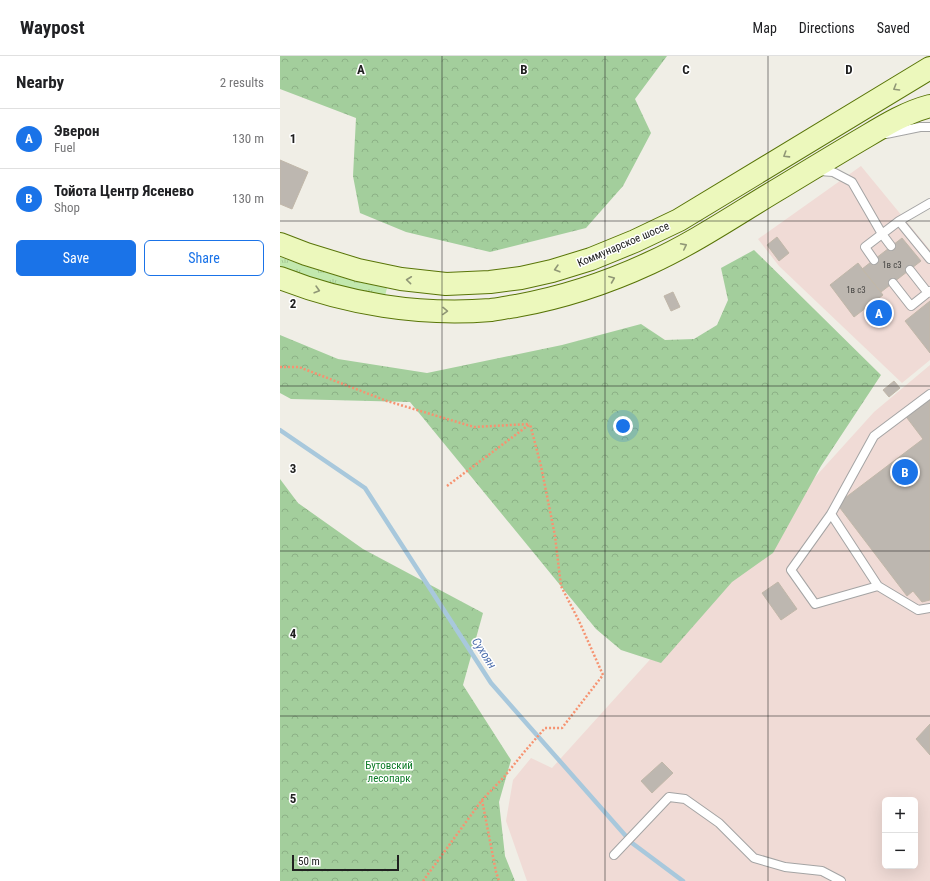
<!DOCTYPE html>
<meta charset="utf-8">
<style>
:root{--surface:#fff;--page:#f2f2f2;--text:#202124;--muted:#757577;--line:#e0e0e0;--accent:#1a73e8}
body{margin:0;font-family:"Roboto Condensed",sans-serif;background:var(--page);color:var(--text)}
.controls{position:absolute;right:12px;bottom:12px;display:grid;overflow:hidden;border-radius:6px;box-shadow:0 4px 16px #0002}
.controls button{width:36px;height:36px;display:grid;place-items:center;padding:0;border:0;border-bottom:1px solid var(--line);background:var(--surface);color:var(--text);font:20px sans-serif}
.scale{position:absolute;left:12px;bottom:10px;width:107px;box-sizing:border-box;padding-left:4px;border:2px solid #202020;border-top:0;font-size:11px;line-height:14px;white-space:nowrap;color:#202020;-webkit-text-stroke:3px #fff;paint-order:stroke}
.you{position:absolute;left:343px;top:370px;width:14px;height:14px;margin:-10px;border:3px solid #fff;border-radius:50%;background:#1a73e8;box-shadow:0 0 0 6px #1a73e833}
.badge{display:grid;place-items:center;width:26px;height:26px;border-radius:50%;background:var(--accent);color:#fff;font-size:13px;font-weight:700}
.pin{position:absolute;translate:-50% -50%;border:2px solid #fff;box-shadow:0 1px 4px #0006}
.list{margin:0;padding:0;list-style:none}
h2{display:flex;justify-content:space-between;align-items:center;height:52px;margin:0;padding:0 16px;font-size:17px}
h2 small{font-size:13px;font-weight:400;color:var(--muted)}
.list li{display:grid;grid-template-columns:26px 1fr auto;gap:12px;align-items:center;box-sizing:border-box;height:60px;padding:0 16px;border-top:1px solid var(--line)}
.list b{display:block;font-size:15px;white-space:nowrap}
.list p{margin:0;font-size:13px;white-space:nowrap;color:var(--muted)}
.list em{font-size:13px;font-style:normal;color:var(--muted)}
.actions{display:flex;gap:8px;padding:12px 16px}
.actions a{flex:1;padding:9px 0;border:1px solid var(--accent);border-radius:6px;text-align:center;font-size:14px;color:var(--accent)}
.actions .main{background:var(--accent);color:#fff}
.map{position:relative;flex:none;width:650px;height:825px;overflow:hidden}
header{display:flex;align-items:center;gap:24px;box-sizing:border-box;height:56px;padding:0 20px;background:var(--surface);border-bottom:1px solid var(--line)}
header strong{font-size:19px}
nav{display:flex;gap:22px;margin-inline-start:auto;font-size:14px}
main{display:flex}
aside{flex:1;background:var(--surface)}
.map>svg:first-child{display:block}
.commercial{fill:#f0dbd6;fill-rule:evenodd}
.grass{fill:url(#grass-tufts)}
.forest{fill:url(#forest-crowns)}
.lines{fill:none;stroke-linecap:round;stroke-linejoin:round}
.stream{stroke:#a8c8dc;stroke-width:4.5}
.building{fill:#bdb7b0;stroke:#c1b7a9}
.service-casing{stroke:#a4a4a4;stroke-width:10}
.secondary-casing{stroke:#597508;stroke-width:24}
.path{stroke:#f69371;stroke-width:2.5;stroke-dasharray:2 2;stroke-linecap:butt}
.service{stroke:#fff;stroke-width:8}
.secondary{stroke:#ecf8bc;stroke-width:22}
.oneway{stroke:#909776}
.grid{fill:none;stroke:#202020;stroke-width:1;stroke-opacity:0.55}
.labels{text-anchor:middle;stroke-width:3;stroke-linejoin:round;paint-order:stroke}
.number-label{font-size:9px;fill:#474644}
.street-label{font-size:11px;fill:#202020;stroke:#fff}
.park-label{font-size:11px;fill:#0f7c29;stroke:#fff}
.water-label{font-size:12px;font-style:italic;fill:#4e6fad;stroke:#fff}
.grid-label{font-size:13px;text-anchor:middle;font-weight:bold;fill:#202020;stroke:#fff;stroke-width:3;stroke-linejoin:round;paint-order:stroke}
</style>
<header>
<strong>Waypost</strong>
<nav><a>Map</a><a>Directions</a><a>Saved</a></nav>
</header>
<main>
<aside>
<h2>Nearby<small>2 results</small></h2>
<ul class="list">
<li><span class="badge">A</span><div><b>Эверон</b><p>Fuel</p></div><em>130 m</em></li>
<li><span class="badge">B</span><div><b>Тойота Центр Ясенево</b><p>Shop</p></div><em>130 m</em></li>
</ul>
<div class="actions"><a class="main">Save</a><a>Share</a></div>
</aside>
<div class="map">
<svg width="650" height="825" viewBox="0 0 650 825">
<defs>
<pattern id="grass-tufts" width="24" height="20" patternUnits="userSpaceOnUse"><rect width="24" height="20" fill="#c2e8ae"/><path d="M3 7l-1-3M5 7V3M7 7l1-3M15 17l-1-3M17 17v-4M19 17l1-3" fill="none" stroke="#a6c795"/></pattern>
<pattern id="forest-crowns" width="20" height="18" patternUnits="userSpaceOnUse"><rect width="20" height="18" fill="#a3ce9c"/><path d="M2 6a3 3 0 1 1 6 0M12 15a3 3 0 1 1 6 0" fill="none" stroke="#8cb186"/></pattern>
</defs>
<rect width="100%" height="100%" fill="#f0eee6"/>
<path class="commercial" d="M581,110l69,84v110l-28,23 -123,-117 -21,-27z
M650,309v516h-403l-21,-60 7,-41 18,-22 21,10 322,-356zM605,744h30v66h-30z"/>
<path class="grass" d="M0,201l22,8 52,16 33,7 -2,8 -34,-6 -53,-16 -18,-8z"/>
<path class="forest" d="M0,0h387l-32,43 16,34 -28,53 -37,42 -96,24 -84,-20 -46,-19 -7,-37 3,-58 -76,-29z
M474,194l127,125 -60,91 -48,87 -41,29 -71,81 -40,-13 -25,-21 -186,-227 -119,-3 -11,-6v-58l58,24 89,14 135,-28 79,-21 24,16 29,-1 23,-14 11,-25 -7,-32z
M0,423l18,24 65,46 120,64 -20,72 48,75 -12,42 6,54 10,25h-235z"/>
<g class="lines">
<path class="stream" d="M0,374l85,58 126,195 141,160 51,38"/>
</g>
<path class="building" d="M0,104l28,12 -16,37 -12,-5z
M497,181l12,16 -10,8 -12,-16z
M622,182l19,23 -40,31 -19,-23z
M578,207l25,32 -29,22 -24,-32z
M393,236l7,15 -9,4 -7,-15z
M650,245v52l-25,-32z
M614,325l6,7 -11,9 -6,-7z
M650,338v206l-8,2 -9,-11 -6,5 -70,-92 86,-65 -19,-25z
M498,526l19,27 -16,11 -19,-27z
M650,668v31l-14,-16z
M382,706l11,11 -21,20 -11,-12z"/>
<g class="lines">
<g class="service-casing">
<path id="service" d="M606,78l34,-7h10
M539,115l14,1 19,10 30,52 9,12
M650,147l-31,18 31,38
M594,204l-9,-13 34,-26
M630,214l18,23
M613,227l18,23 19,-15
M650,338l-56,42 -43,78 47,72 40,24 12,-2
M551,458l-40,56 24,34 63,-18
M334,799l55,-58 16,2 34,24 35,35 31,9 37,4 19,10"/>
</g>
<g class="secondary-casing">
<path id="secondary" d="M0,188l26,10 52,16 43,9 45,5 44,-2 31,-4 31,-7 39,-12 44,-18 44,-21 251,-152
M0,222c66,26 140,38 211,32 8,-1 17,-3 25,-4 44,-8 93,-24 134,-43 46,-21 88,-50 132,-76 28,-17 56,-34 85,-51 20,-12 40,-24 63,-30"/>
</g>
<path class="path" d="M0,311h19l88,34 87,26 56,-3
M167,430l83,-62
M202,744l14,72 3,9
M143,825l59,-81 22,-23 21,-26 20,-23h17l41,-53 -24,-54 -18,-35 -6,-50 -14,-70 -11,-42"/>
<use href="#service" class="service"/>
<use href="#secondary" class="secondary"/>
</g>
<defs><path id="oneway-chevron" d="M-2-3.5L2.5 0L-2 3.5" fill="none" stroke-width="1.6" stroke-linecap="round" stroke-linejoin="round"/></defs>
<g class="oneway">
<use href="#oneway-chevron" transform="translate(616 32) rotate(149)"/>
<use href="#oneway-chevron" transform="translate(506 99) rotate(148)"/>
<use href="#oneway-chevron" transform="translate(404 190) rotate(-27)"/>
<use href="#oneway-chevron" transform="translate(277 213) rotate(164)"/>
<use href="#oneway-chevron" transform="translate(332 223) rotate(-22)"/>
<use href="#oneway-chevron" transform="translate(129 224) rotate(-174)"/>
<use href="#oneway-chevron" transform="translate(37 234) rotate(16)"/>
<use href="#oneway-chevron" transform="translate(165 255) rotate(1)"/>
</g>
<path class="grid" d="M162,0v825M325,0v825M488,0v825M0,165h650M0,330h650M0,495h650M0,660h650"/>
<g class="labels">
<g class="number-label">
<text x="612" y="212">1в с3</text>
<text x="576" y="237">1в с3</text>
</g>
<g class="street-label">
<text transform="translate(343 188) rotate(-23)" y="4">Коммунарское шоссе</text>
</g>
<g class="park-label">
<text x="109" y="713">Бутовский<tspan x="109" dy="13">лесопарк</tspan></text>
</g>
<g class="water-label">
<text transform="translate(204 597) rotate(57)" y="4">Сухоян</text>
</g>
</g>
<g class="grid-label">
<text x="81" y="18">A</text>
<text x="244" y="18">B</text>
<text x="406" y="18">C</text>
<text x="569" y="18">D</text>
<text x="13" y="87">1</text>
<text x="13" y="252">2</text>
<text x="13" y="417">3</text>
<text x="13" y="582">4</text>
<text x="13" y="747">5</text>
</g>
</svg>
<div class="controls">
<button>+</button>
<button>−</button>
</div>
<div class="scale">50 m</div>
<div class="you"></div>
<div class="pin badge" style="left:599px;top:257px">A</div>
<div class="pin badge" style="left:625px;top:416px">B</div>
</div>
</main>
